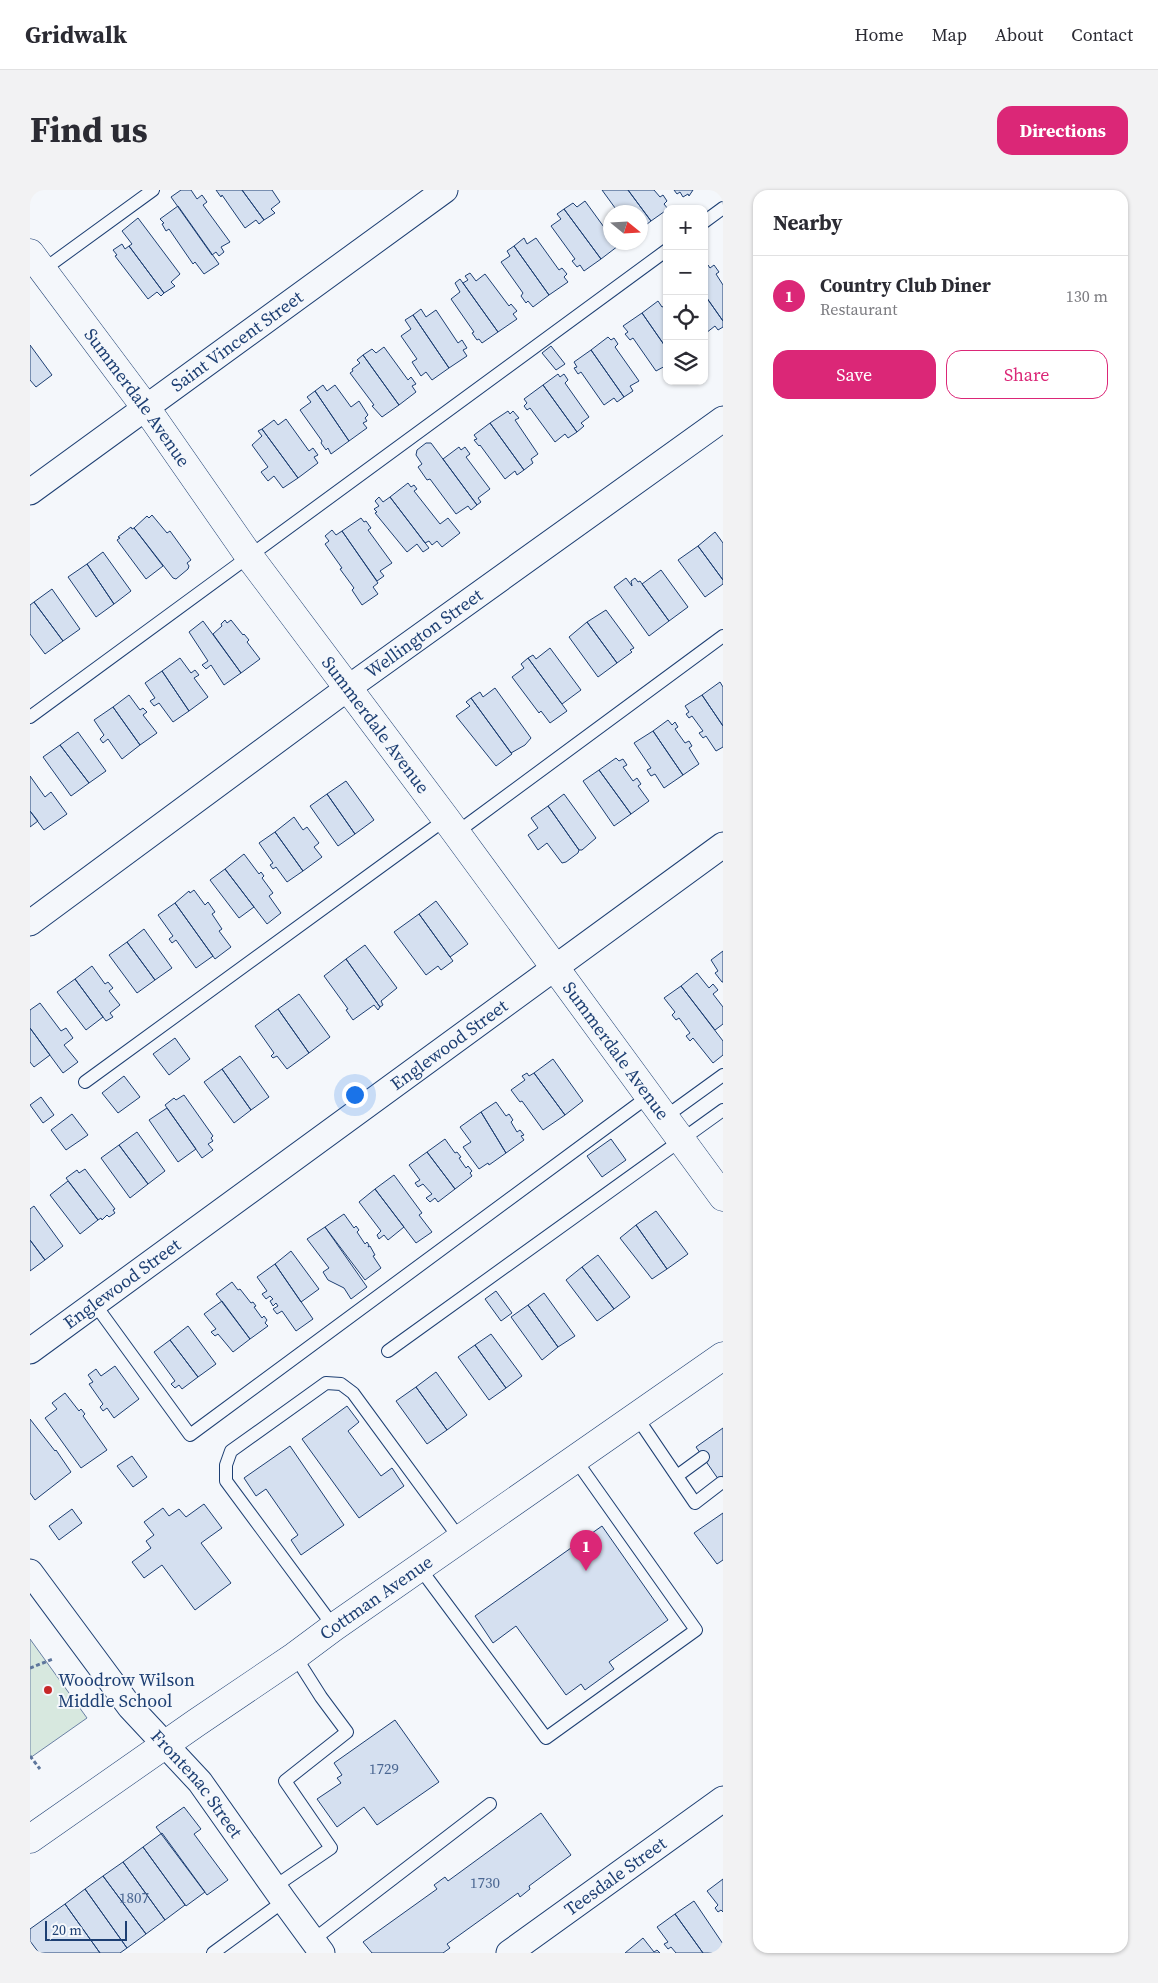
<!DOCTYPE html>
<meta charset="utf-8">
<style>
:root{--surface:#fff;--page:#f2f2f3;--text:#2b2b33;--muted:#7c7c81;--line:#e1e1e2;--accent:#db2777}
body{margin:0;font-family:"Source Serif 4",serif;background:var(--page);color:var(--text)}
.controls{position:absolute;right:15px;top:15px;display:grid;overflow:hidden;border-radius:10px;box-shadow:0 1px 4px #0004}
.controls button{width:45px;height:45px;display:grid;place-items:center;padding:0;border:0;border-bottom:1px solid var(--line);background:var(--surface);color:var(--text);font:25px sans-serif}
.compass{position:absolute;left:573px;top:15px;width:45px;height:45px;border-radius:50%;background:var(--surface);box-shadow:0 1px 4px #0004;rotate:108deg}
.scale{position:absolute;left:15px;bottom:12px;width:82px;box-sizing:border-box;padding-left:5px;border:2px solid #1d3f73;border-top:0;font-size:14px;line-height:18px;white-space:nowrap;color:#1d3f73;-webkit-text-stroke:4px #f4f7fb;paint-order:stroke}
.you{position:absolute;left:324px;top:904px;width:18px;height:18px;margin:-12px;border:4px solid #fff;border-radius:50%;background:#1a73e8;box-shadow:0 0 0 8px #1a73e833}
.badge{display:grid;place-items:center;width:32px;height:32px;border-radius:50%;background:var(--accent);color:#fff;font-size:16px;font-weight:700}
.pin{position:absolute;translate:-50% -41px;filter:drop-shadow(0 1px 2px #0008)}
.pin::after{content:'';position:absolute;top:26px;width:18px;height:15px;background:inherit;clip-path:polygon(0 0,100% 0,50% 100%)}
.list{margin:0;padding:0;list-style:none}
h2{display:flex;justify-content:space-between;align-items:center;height:65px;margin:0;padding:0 20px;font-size:21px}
h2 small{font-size:16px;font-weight:400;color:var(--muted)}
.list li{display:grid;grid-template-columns:32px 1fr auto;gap:15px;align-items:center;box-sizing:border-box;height:80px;padding:0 20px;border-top:1px solid var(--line)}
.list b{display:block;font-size:19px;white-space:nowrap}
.list p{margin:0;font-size:16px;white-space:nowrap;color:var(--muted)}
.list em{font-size:16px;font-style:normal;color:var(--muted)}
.actions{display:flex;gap:10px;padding:15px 20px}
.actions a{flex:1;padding:11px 0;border:1px solid var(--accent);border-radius:15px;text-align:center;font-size:18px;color:var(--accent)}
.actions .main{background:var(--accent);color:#fff}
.icon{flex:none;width:28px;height:28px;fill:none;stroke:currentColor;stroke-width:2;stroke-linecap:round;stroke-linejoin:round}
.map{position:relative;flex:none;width:693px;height:1763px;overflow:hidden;border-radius:15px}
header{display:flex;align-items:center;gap:30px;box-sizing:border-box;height:70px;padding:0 25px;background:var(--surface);border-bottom:1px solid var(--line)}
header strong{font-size:24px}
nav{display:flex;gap:28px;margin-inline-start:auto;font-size:18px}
.intro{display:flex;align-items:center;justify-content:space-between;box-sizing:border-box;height:120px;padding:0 30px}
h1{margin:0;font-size:35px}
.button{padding:12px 22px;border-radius:15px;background:var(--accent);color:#fff;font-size:18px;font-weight:700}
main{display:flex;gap:30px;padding:0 30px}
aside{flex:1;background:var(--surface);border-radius:15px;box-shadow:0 1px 4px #0004}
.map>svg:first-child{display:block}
.green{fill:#d7e8df;stroke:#687fa3}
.building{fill:#d5e0f0;stroke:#1d3f73}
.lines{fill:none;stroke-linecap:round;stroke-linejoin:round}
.service-casing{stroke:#1d3f73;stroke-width:14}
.minor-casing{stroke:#1d3f73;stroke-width:27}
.tertiary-casing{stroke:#1d3f73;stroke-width:29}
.primary-casing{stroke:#1d3f73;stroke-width:29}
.path{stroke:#5e769c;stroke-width:3;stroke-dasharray:4 2.5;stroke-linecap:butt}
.service{stroke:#f4f7fb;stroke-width:12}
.minor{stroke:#f4f7fb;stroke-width:25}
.tertiary{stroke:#f4f7fb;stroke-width:28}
.primary{stroke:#f4f7fb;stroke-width:28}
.poi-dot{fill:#c62828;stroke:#f4f7fb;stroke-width:2}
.labels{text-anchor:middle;stroke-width:4;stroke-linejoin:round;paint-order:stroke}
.number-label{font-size:15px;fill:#4b6792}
.street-label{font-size:18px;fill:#1d3f73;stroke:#f4f7fb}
.poi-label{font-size:18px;fill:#1d3f73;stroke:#f4f7fb;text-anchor:start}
</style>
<header>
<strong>Gridwalk</strong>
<nav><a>Home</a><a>Map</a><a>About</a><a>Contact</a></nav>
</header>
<div class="intro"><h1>Find us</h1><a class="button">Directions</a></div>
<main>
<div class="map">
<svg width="693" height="1763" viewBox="0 0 693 1763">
<rect width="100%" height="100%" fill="#f4f7fb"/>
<path class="green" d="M0,1449l57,79 -57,40z"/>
<path class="building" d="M151,0h10l6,9 5,-4 5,7 -4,3 27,37 -9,5 3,5 -5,4 -3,-4 -4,3 -41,-58z
M186,0h26l22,30 -5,4 -3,-4 -11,8 -23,-33 -1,2z
M212,0h30l8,12 -9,7 4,4 -11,7z
M572,0h26l23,31 -9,7 1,2 -3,1v-19h-22z
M598,0h26l6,7 3,-2 4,6 -3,3 4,5 -17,12z
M644,0h19l-4,6 -1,-2 -5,3 -3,-5 -3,2z
M555,11l24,33 1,-1v9h5l3,4 -17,13 -37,-50 9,-6 4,4z
M148,16l41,58 -15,10 -9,-12 -2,2 -24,-35 -3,2 -4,-7 2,-1 -4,-4z
M534,19l37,50 -17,12 -4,-6 -3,2 -5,-6 3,-2 -24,-33 10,-7 -4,-5z
M108,28l42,56 -9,8 4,4 -11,7 -35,-47 3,-2 -10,-13z
M494,48l3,6 9,-6 23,32 3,-2 5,6 -3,3 4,5 -19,13 -35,-49z
M92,54l3,5 4,-3 35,47 -3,3 -4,-4 -9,7 -33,-43 2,-1 -4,-5z
M484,56l35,49 -16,12 -5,-6 -2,2 -5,-7 2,-3 -22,-31 9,-6 -3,-5z
M678,75l2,3 4,-3 5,7 -3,2 7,11v36l-19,-27v-26z
M440,83l6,8 9,-7 24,32 2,-2 6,7 -4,3 4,5 -19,13 -35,-49 5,-3 -3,-4z
M430,89l38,53 -16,11 -3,-4 -2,1 -5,-7 2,-1 -23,-33 9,-7 -5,-9z
M674,104l19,27v6l-5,3 -3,-4 -9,7z
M628,111l4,6 5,-2v44l-25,-36z
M391,119l5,8 10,-7 22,33 4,-3 5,8 -4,2 4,6 -18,12 -36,-53z
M612,123l25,36v16l-11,6 -23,-33 -3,2 -5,-6 3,-2 -5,-6z
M383,125l36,53 -17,12 -6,-8 -5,4 -9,-14 5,-3 -16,-23 10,-7 -6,-9z
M578,147l3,3 3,-2 4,6 -3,3 24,34 -9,5 3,5 -9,6 -33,-47z
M0,155l22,30 -16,12 -6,-7z
M521,156l14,18 -9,6 -14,-17z
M354,157l24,33 3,-3 5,7 -4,2 4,6 -17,13 -36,-50 9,-6 4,4z
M561,160l33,47 -7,5 -3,-4 -10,7 -23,-33 -3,2 -4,-6 3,-1 -3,-5z
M333,165l36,50 -17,12 -10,-11 2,-1 -24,-32 3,-2 -1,-2 8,-6 -3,-3z
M528,184l2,3 4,-3 4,6 -3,3 24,34 -8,6 3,3 -7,6 -34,-47z
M293,195l4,6 8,-6 16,22 8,-6 9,14 -3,3 2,3 -4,2 4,5 -18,13 -34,-50z
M513,195l34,47 -9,6 -3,-4 -10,8 -25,-34 -3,2 -3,-4 3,-3 -3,-4z
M285,201l34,50 -18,13 -3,-6 -2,2 -5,-7 1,-2 -22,-31 11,-8 -4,-5z
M478,221l2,3 3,-3 6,7 -4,2 23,34 -7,5 2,4 -9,7 -34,-47z
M256,229l23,32 4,-3 5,7 -4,2 4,6 -20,15 -36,-49 12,-9 4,5z
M460,233l34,47 -7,5 -2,-4 -10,8 -25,-34 -1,1 -5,-6 3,-1 -3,-4z
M232,239l36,49 -15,10 -9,-12 -6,5 -7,-9 7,-5 -16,-22 10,-9 -4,-5z
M396,253h5l46,62 -6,5 -3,-4 -12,8 -26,-35 -3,1 -9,-13 4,-3 -6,-9 1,-5z
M429,257l2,3 4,-3 5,7 -4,3 24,32 -12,9 3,4 -4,3 -34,-46z
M378,293l3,4 3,-2 3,4 -3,2 26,33 8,-6 12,15 -18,14 -5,-6 -5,4 -3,-4 -4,2 -35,-46z
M349,307l4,5 7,-5 39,51 -6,4 -6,-8 -10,8 -32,-39 2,-1 -3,-3 5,-3 -4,-5z
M122,325l15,18 3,-2 21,29 -4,3 2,3 -1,3 -12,10 -3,-1 -39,-50 13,-12 2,2z
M331,328l3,4 2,-1 5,7 -3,2 24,33 -12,8 4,5 -7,5 -35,-50z
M101,337l1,2 2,-1 29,38 -17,13 -29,-39 3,-2 -2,-1z
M302,340l4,5 6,-4 36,52 -5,4 5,7 -16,11 -10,-15 2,-2 -14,-19 2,-1 -17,-24 4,-3 -4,-5z
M685,342l8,11v37l-25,-34z
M668,356l25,34v4l-18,13 -27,-37z
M73,362l28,39 -17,13 -27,-40z
M57,374l27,40 -18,13 -28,-40z
M631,380l27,37 -19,14 -27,-37z
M596,388l6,8 -1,-5 4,-3 3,4 2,-1 29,40 -20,15 -35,-49z
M22,399l28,40 -17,12 -29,-39z
M4,412l29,39 -18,13 -15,-20v-29z
M576,420l28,38 -4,2 2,2 -15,11 -30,-41z
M195,430l2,3 4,-3 12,15 1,-1 5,6 -2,2 13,17 -19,14 -28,-39 9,-8 -1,-2z
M173,431l38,52 -17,12 -13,-20 -5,4 -4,-4 6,-4 -19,-29z
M557,432l30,41 -19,14 -29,-40z
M520,458l31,42 -19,14 -34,-46 5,-3 3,4z
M150,468l11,15 4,-3 4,5 -5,3 14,19 -19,14 -27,-40z
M498,468l39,53 -17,12 -9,-12 -2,2 -27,-36 12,-9 -3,-4z
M132,481l27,40 -16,11 -14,-19 -5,3 -4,-5 5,-3 -10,-15z
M690,492l3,5v39l-21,-31z
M465,498l36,50 -6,7 -14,8 -40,-55 9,-6 3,5z
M99,505l11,15 3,-2 4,4 -4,3 14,18 -17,12 -27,-38z
M672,505l21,31v21l-7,4 -10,-15 -3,2 -4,-5 4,-2 -11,-15 -3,2 -3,-4 3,-2 -4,-6z
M441,508l41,56 -16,12 -40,-50 14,-10 -4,-4z
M83,517l27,38 -18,14 -14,-20 -5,4 -3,-4 4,-4 -10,-15z
M638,530l4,5 3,-3 3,5 -3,2 10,14 4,-2 3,5 -3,2 10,16 -16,11 -30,-44z
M623,541l30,44 -19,13 -9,-14 -4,2 -4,-6 4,-2 -17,-25z
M48,542l28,39 -17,12 -29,-38z
M30,555l29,38 -18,13 -28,-39z
M586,568l3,3 4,-2 4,6 -4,2 10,14 4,-3 4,6 -3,2 11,15 -18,13 -32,-44z
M569,580l32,44 -17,12 -31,-45z
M0,586l15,21 6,-5 16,22 -23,16 -14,-19z
M316,591l28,39 -19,14 -28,-40z
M297,604l28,40 -17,12 -28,-40z
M534,604l32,44 -14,12h-3l-31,-44z
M518,616l31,44 -1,3 -12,9 -4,1 -15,-20 -9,7 -10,-15 10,-7 -7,-10z
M0,621l8,10 -8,6z
M264,627l9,13 4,-3 12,16 -5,4 8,10 -19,14 -28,-39z
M245,642l28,39 -16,11 -11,-15 -3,2 -3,-4 3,-2 -14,-20z
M214,664l15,20 2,-2 3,4 -2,2 11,15 -4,3 12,17 -14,11 -42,-55z
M195,679l29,38 -15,11 -29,-38z
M164,700l11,15 3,-3 7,10 -3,2 10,15 -3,2 12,16 -16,12 -40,-56 14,-12 1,2z
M406,711l32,43 -18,13 -31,-43z
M145,713l38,53 -17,12 -20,-28 -4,3 -3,-4 4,-3 -15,-21z
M389,724l34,47 -12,9 -3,-4 -12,9 -32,-43z
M114,739l28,39 -17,12 -28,-38z
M97,752l28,38 -18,13 -28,-38z
M335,755l32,43 -16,13 2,4 -3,2 -34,-48z
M693,761v31h-1l-7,-9 3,-2 -7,-11z
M316,769l34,48 -2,3 -4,-5 -21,15 -7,-10 2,-1 -24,-33z
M62,776l13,18 3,-2 5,6 -4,3 11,14 -10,8 3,4 -7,4 -31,-42z
M667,783l12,15 4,-4 5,6 -5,4 10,13v17l-8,6 -34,-44z
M45,789l28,38 -17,13 -29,-38z
M651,796l42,55v14l-10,8 -20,-25 -3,3 -4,-5 4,-3 -11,-15 -3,2 -4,-5 3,-3 -11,-14z
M269,804l31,43 -21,16 -31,-44z
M10,813l21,28 5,-3 7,10 -9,7 14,17 -15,11 -33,-45v-18z
M248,819l31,44 -22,16 -10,-13 -4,2 -2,-2 3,-3 -19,-27z
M0,838l20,27 -16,12 -4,-5z
M145,848l15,21 -21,16 -16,-21z
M210,866l29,41 -18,13 -29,-41z
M523,869l30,42 -18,14 -31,-42z
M192,879l29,41 -17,13 -30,-41z
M497,883l2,3 5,-3 31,42 -22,15 -21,-29 -2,1 -9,-12 14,-10 -3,-4z
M94,886l16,21 -22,16 -16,-20z
M154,905l29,41 -2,2 2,3 -5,3 5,6 -11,8 -37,-53 9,-7 2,2z
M11,907l13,18 -11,8 -13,-18z
M466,912l10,14 3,-2 4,6 -2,2 6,10 3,-2 4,5 -3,1 3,4 -18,13 -25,-41z
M137,918l29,41 -18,13 -29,-42z
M451,922l25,41 -17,12 -1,-2 -9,6 -16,-22 8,-5 -11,-15z
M42,924l16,21 -22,15 -15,-20z
M107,942l28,39 -17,13 -29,-39z
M415,949l10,14 2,-1 4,5 -2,1 7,10 2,-2 4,5 -2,2 2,3 -17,13 -28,-37z
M581,949l15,21 -24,17 -15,-21z
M89,955l29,39 -18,14 -29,-40z
M397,962l28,37 -17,13 -3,-4 -5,4 -4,-4 6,-4 -9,-10 -5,3 -3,-4 5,-3 -11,-15z
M55,979l30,40 -2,1 2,3 -6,4 -2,-2 -5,5 -1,-2 -3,2 -32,-42 11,-8 2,3z
M364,985l28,38 -3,2 13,17 -16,11 -41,-54z
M38,991l30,39 -18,14 -30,-39z
M345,999l29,38 -16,13 -4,-5 -5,4 -2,-4 4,-4 -22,-29z
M4,1016l29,40 -18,14 -15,-20v-31z
M626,1021l32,43 -21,15 -31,-44z
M314,1024l10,14 2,-2 3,4 -2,2 8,12 2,-2 2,3 -1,2 2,-1 5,9 -2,1 8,12 -16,12 -40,-53z
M606,1035l31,44 -15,10 -32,-41z
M295,1037l42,60 -16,12 -7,-11 -16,-8 -5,-8 6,-4 -22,-29z
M0,1050l15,20 -15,11z
M261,1061l28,38 -18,13 -26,-38z
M568,1065l32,42 -16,12 -32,-42z
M245,1074l38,55 -17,12 -14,-20 -5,3 -4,-5 5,-3 -2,-3 -3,3 -3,-5 3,-2 -3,-3 -4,3 -4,-5 5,-3 -10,-14z
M552,1077l32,42 -17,12 -31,-41z
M202,1092l6,8 2,-1 11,14 2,-1 3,4 -2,1 8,11 2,-2 3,4 -2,3 3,3 -18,13 -34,-45z
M466,1101l16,22 -11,8 -16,-22z
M514,1103l31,43 -17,11 -30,-42z
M192,1111l28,38 -17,13 -15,-18 -3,2 -4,-4 5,-3 -12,-15z
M498,1115l30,42 -16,13 -31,-43z
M158,1136l28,38 -18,13 -28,-37z
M461,1144l31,42 -16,12 -31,-43z
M140,1150l28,37 -16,12 -3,-4 -4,3 -4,-4 4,-3 -21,-29z
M445,1155l31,43 -17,12 -31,-43z
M85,1176l24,33 -25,19 -7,-10 -4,3 -3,-4 3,-3 -14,-20 4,-2 -5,-7 8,-6 5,7z
M406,1182l31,43 -20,15 -31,-43z
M386,1197l31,43 -20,14 -31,-43z
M35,1203l14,18 2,-2 4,5 -2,2 24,34 -26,18 -36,-50 12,-9 -5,-6z
M317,1216l12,16 -11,9 33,45 11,-8 12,18 -45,32 -57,-79z
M0,1229l25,32 1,-1 15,22 -36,28 -5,-7z
M693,1238v58l-27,-39z
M260,1256l54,79 -43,30 -10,-15 7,-5 -32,-46 -10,7 -12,-18z
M102,1266l15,21 -14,10 -16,-21z
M174,1314l18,24 -21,15 30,40 -36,27 -33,-45 -18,13 -12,-16 19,-14 -5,-7 8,-6 -10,-13 19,-14 6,8 10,-7 7,8z
M42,1319l10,14 -23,17 -10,-14z
M693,1323v47l-6,4 -23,-31z
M572,1336l66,94 -59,42 5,7 -29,21 -4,-6 -15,11 -50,-69 -23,17 -18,-27z
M365,1530l44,62 -62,43 -13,-18 -27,20 -20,-28 24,-16 -4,-5 5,-3 -8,-12z
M154,1617l17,22 -7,5 34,46 -21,15 -51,-68z
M511,1623l30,42 -42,31 1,3 -10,8 -2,-4 -71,51 3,4 -7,5h-71l-9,-11 74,-53 -3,-4 11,-8 3,4z
M132,1643l43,59 -19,14 -43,-59z
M113,1657l42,58 -20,15 -42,-58z
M93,1672l42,58 -19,14 -43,-58z
M73,1686l43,58 -19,14 -42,-59z
M693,1689v33l-2,-2 -3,2 -3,-4 3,-3 -11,-14z
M55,1699l42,59 -7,5h-20l-35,-49z
M664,1711l29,43v9h-20l-28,-39z
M35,1714l35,49h-61l-9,-12v-12z
M645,1724l28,39h-27l-5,-6 -3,2 -4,-5 4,-2 -11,-15z
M613,1748l11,14 3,-2 3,3h-35z"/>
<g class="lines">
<g class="service-casing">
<path id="service" d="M674,32l19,-14
M13,80l110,-80
M0,527l637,-467
M426,643l267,-197
M55,892l361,-263
M635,927l58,-42
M64,1113l96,132 459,-339
M358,1161l335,-241
M606,1226l59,87 26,-20
M647,1286l26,-19
M389,1377l127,171 150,-108 -121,-171
M304,1437l-108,-146v-16l5,-14 95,-68 15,1 12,9 107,146
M244,1697l57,-39 -46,-67 62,-49 -26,-35 -26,-41
M283,1750l177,-136
M183,1763l71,-52"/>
</g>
<g class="minor-casing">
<g id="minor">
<path id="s1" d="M0,302l415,-302"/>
<path id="s2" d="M0,733l318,-235 375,-269"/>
<path id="s3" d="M0,1161l693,-506"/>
<path id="s4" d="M0,1382l100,135 70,75 84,119 38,52"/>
<path id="s5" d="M479,1763l214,-154"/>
</g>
</g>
<g class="tertiary-casing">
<g id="tertiary">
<path id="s6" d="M0,63l116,155 103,148 197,263 277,378"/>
</g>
</g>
<g class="primary-casing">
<g id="primary">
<path id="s7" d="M0,1649l166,-116 99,-67 39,-29 389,-271"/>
</g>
</g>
<path class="path" d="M0,1478l23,-9
M0,1566l10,13"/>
<use href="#service" class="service"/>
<use href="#minor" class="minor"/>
<use href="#tertiary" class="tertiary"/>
<use href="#primary" class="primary"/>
</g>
<circle class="poi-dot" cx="18" cy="1500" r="5"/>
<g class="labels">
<g class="number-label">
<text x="354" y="1584">1729</text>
<text x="455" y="1698">1730</text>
<text x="104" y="1713">1807</text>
</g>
<g class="street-label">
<text dy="6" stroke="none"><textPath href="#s1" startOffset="256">Saint Vincent Street</textPath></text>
<text dy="6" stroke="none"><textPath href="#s6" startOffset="180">Summerdale Avenue</textPath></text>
<text dy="6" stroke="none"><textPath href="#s2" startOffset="489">Wellington Street</textPath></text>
<text dy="6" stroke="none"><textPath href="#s6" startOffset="585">Summerdale Avenue</textPath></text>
<text dy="6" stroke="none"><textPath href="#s3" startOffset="519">Englewood Street</textPath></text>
<text dy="6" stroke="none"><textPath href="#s6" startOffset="990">Summerdale Avenue</textPath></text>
<text dy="6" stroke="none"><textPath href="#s3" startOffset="114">Englewood Street</textPath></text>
<text dy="6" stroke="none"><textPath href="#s7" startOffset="422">Cottman Avenue</textPath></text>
<text dy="6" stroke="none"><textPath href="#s4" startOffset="270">Frontenac Street</textPath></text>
<text dy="6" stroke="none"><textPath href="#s5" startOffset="131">Teesdale Street</textPath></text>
</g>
<g class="poi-label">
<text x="28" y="1496">Woodrow Wilson<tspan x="28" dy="21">Middle School</tspan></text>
</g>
</g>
</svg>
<div class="controls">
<button>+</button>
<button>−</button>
<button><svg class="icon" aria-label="locate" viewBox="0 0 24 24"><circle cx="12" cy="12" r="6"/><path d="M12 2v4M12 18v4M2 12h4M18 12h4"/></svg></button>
<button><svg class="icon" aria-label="layers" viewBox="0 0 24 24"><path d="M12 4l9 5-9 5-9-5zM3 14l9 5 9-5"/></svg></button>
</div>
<svg class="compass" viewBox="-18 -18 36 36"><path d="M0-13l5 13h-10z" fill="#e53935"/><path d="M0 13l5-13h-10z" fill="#7c7c81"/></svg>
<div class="scale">20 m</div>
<div class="you"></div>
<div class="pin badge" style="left:556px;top:1381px">1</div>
</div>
<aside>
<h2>Nearby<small></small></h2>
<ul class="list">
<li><span class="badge">1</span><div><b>Country Club Diner</b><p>Restaurant</p></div><em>130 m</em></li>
</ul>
<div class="actions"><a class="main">Save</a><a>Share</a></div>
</aside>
</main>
